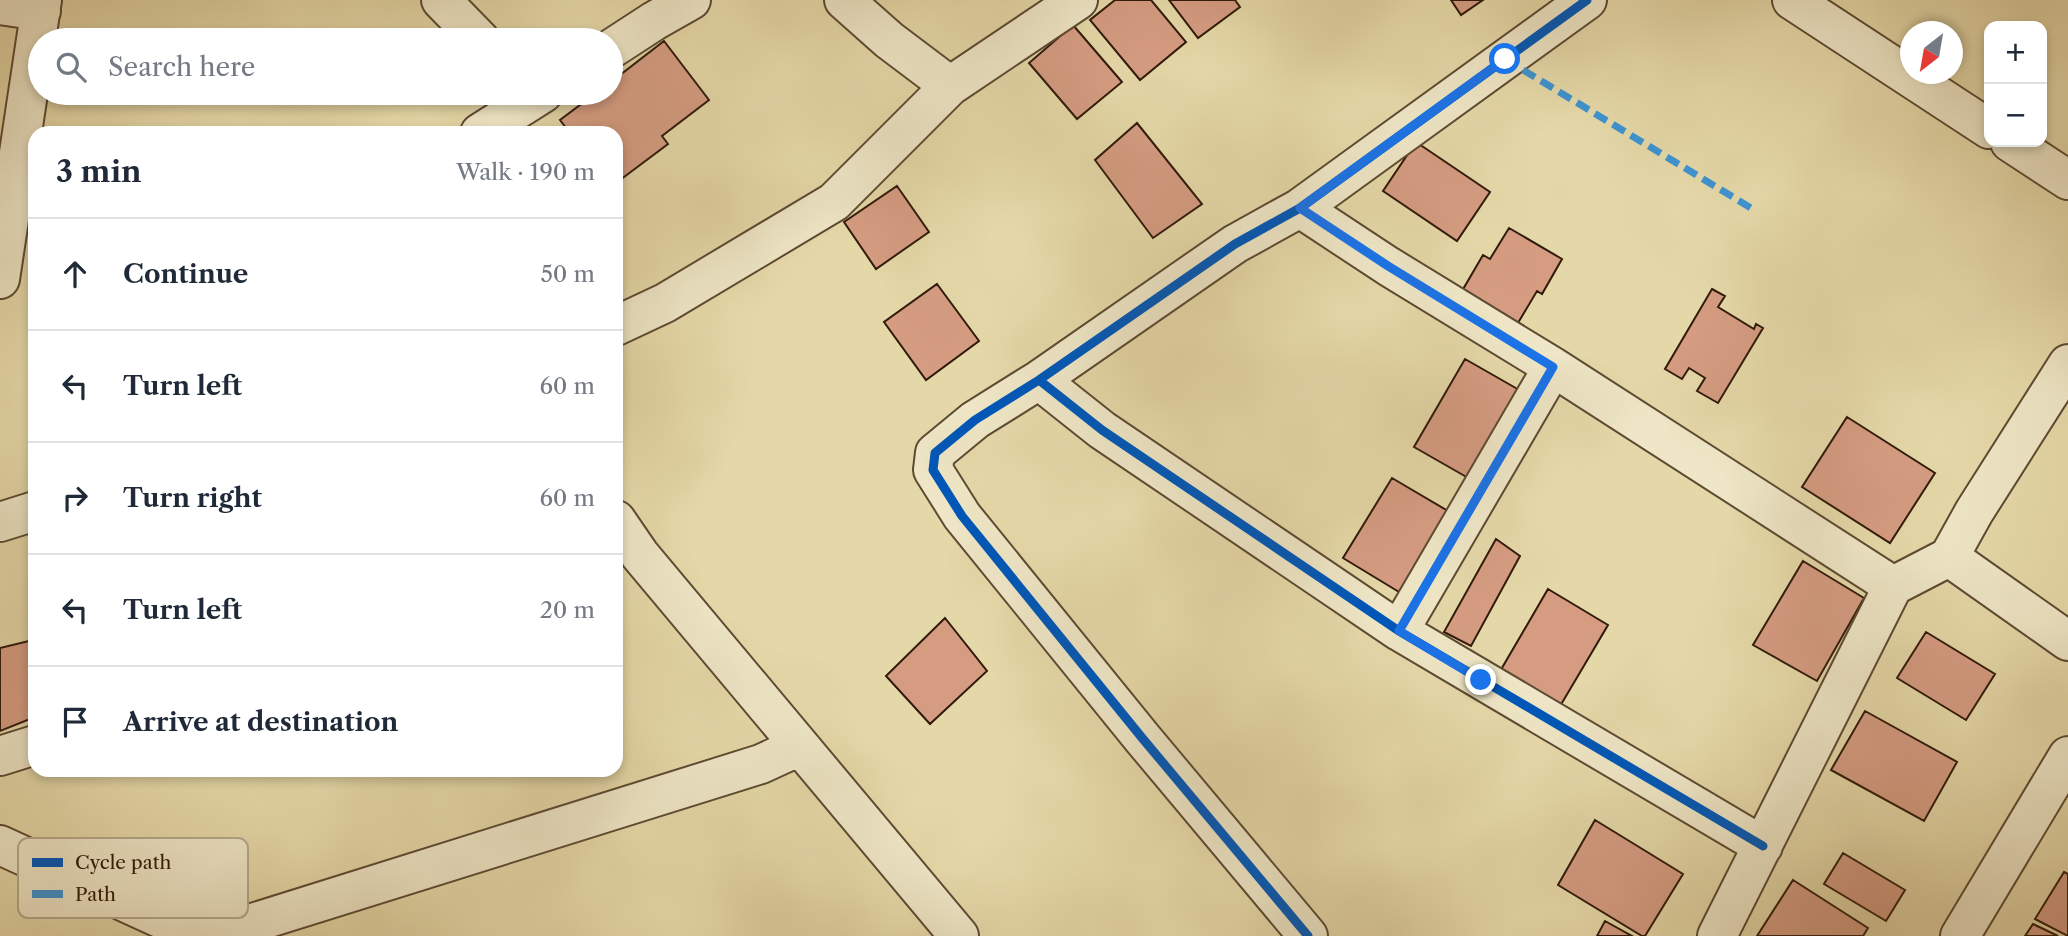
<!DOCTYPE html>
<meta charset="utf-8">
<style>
:root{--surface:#fff;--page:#f2f2f3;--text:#1f2937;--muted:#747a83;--line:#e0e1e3}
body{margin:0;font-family:"Libre Caslon Text",serif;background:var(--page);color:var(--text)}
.controls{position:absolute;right:21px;top:21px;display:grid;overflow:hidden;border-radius:14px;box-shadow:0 4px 10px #0003}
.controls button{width:63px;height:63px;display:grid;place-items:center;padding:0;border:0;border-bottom:2px solid var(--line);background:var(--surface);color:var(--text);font:35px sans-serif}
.compass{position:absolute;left:1900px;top:21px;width:63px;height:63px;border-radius:50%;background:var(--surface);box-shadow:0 4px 10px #0003;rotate:211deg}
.stop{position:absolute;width:21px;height:21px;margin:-16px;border:5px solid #1a73e8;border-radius:50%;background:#fff}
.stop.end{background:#1a73e8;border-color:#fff;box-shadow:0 2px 7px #0008}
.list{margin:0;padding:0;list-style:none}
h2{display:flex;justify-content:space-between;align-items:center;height:91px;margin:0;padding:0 28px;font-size:30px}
h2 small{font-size:23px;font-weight:400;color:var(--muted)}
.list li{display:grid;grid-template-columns:46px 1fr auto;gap:21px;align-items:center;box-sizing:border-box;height:112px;padding:0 28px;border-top:2px solid var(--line)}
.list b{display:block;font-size:26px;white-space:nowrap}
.list em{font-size:23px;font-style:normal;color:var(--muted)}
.icon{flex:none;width:38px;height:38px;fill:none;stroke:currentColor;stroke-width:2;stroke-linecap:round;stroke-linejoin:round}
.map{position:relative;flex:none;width:2068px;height:936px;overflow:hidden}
.search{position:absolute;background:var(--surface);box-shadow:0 4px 10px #0003;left:28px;top:28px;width:595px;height:77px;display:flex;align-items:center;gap:18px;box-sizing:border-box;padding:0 24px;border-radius:38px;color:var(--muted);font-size:26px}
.panel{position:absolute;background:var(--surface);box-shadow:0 4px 10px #0003;left:28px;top:126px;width:595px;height:651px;border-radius:21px}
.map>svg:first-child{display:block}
.building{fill:#d59c82;stroke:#301a0a;stroke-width:2}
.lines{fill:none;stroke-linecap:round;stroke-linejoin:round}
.minor-casing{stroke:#5d4a32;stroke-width:42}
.minor{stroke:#eee6c6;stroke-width:38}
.quiet{stroke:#3d94d2;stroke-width:7;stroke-dasharray:14 7;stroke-linecap:butt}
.cycleway-casing{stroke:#eee6c6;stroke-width:13}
.cycleway{stroke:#0057b8;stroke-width:9}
.route{stroke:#1a73e8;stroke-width:9}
.key{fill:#eee6c6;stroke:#b5a98e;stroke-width:2}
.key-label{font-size:19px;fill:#301a0a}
</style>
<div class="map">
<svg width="2068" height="936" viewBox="0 0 2068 936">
<rect width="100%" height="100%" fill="#e5d8a8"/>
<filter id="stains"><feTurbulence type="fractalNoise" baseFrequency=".00286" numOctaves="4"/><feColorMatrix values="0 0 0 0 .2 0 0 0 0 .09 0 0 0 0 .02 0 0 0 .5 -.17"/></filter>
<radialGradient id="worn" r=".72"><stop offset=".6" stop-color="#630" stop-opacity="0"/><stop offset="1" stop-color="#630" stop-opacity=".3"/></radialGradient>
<path class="building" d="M1115,0h36l35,42 -46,38 -50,-60z
M1169,0h66l5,7 -42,31z
M1451,0h32l-22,15z
M1073,25l49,57 -45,37 -48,-56z
M664,41l45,59 -47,36 6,8 -52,39v-50h-46l-10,-13 36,-27h15v-11z
M1137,123l65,81 -49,34 -58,-78z
M1416,142l74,50 -33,49 -74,-50z
M897,186l32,46 -53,37 -32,-47z
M1509,228l53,31 -20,35 -5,-3 -19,32 -56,-32 21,-36 7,4z
M937,284l42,57 -53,39 -42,-58z
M1712,289l13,7 -7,11 36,22 2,-5 7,4 -45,75 -21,-12 8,-13 -16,-10 -7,11 -17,-10z
M1465,359l56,32 -51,88 -56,-32z
M1847,417l88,56 -45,70 -88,-56z
M1392,478l56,33 -49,81 -56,-34z
M1496,539l24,17 -49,90 -27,-14z
M1803,561l61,37 -47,83 -64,-36z
M1548,589l60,36 -49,83 -60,-35z
M945,618l42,53 -57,53 -44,-48z
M1926,632l69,42 -29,46 -69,-42z
M29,641l6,24v52l-35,14v-83z
M1865,711l92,51 -33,59 -93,-51z
M1595,820l88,54 -38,62h-3l-84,-51z
M1843,853l62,37 -19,31 -62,-37z
M2064,872l4,2v62l-33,-17z
M1793,880l75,48 -5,8h-106z
M1605,921l27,15h-35z
M2033,924l25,12h-33z"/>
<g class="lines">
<g class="minor-casing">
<path id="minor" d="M441,0l39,40
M844,0l45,40 61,46
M1792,0l197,129
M0,5l41,6
M611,49l43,-28 37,-21
M480,133l63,-40
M2010,142l58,38
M1300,208l88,58 165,101 340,219
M0,279l42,-279
M616,326l49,-23 169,-101 116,-116 128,-86
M1039,380l63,50 297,201 364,215
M616,520l24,35 319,381
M0,522l35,-11
M1949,557l119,84
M1399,631l154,-264
M0,756l35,-11
M0,845l199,91
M211,936l550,-172 39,-18
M1308,936l-165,-197 -181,-223 -29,-46 2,-17 40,-33 64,-40 196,-136 65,-36 287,-208
M1717,936l176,-350 56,-29 25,-45 94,-148
M1960,936l108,-180"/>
</g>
<use href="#minor" class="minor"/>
<path class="quiet" d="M1505,59l251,152
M1399,631l154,-264"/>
<g class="cycleway-casing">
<path id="cycleway" d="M1039,380l63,50 297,201 364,215
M1308,936l-165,-197 -181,-223 -29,-46 2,-17 40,-33 64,-40 196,-136 65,-36 287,-208"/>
</g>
<use href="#cycleway" class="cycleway"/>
</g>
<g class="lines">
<path class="route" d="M1481,680l-82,-49 154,-264 -165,-101 -88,-58 205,-149"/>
</g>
<rect x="18" y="838" width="230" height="80" rx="10" class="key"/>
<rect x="32" y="858" width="31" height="9" fill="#0057b8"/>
<rect x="32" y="890" width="31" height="8" fill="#3d94d2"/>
<g class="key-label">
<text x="75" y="869">Cycle path</text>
<text x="75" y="901">Path</text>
</g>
<rect width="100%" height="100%" filter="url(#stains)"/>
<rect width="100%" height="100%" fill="url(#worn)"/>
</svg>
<div class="controls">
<button>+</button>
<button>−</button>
</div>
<svg class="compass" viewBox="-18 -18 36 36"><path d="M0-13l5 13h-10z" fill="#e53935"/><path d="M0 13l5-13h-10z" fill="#747a83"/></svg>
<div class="stop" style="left:1505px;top:59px"></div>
<div class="stop end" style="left:1481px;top:680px"></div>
<div class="search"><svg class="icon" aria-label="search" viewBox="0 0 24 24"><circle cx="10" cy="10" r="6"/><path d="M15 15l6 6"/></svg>Search here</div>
<section class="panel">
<h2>3 min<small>Walk · 190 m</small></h2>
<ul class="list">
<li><svg class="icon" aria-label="ahead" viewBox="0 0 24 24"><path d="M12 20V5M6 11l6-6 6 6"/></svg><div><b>Continue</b></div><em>50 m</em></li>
<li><svg class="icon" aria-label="left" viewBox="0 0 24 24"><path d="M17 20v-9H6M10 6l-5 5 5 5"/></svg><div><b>Turn left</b></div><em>60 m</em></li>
<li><svg class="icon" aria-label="right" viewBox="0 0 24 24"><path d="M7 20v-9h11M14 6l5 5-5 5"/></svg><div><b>Turn right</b></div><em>60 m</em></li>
<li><svg class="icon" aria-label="left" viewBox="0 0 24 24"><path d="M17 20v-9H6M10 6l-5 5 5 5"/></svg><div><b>Turn left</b></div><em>20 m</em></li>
<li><svg class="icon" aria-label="arrive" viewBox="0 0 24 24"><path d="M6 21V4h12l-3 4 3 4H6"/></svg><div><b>Arrive at destination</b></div></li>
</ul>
</section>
</div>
